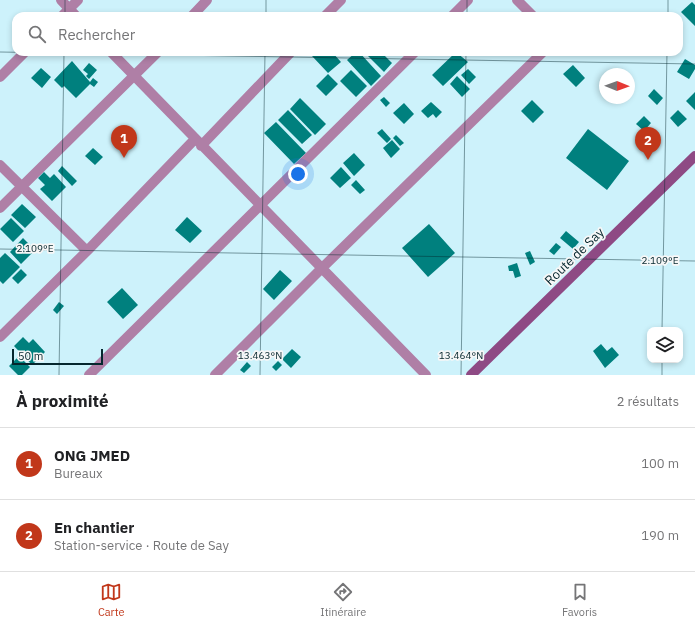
<!DOCTYPE html>
<html lang="fr">
<meta charset="utf-8">
<style>
:root{--surface:#fff;--page:#f6f6f6;--text:#202124;--muted:#757577;--line:#e0e0e0;--accent:#c1371a}
body{margin:0;font-family:"IBM Plex Sans",sans-serif;background:var(--page);color:var(--text)}
.controls{position:absolute;right:12px;bottom:12px;display:grid;overflow:hidden;border-radius:8px;box-shadow:0 2px 6px #0003}
.controls button{width:36px;height:36px;display:grid;place-items:center;padding:0;border:0;border-bottom:1px solid var(--line);background:var(--surface);color:var(--text);font:20px sans-serif}
.compass{position:absolute;left:599px;top:68px;width:36px;height:36px;border-radius:50%;background:var(--surface);box-shadow:0 2px 6px #0003;rotate:91deg}
.scale{position:absolute;left:12px;bottom:10px;width:91px;box-sizing:border-box;padding-left:4px;border:2px solid #05272e;border-top:0;font-size:11px;line-height:14px;white-space:nowrap;color:#05272e;-webkit-text-stroke:3px #f7f7f7;paint-order:stroke}
.you{position:absolute;left:298px;top:174px;width:14px;height:14px;margin:-10px;border:3px solid #fff;border-radius:50%;background:#1a73e8;box-shadow:0 0 0 6px #1a73e833}
.badge{display:grid;place-items:center;width:26px;height:26px;border-radius:50%;background:var(--accent);color:#fff;font-size:13px;font-weight:700}
.pin{position:absolute;translate:-50% -33px;filter:drop-shadow(0 1px 2px #0008)}
.pin::after{content:'';position:absolute;top:21px;width:14px;height:12px;background:inherit;clip-path:polygon(0 0,100% 0,50% 100%)}
.list{margin:0;padding:0;list-style:none}
h2{display:flex;justify-content:space-between;align-items:center;height:52px;margin:0;padding:0 16px;font-size:17px}
h2 small{font-size:13px;font-weight:400;color:var(--muted)}
.list li{display:grid;grid-template-columns:26px 1fr auto;gap:12px;align-items:center;box-sizing:border-box;height:72px;padding:0 16px;border-top:1px solid var(--line)}
.list b{display:block;font-size:15px;white-space:nowrap}
.list p{margin:0;font-size:13px;white-space:nowrap;color:var(--muted)}
.list em{font-size:13px;font-style:normal;color:var(--muted)}
.icon{flex:none;width:22px;height:22px;fill:none;stroke:currentColor;stroke-width:2;stroke-linecap:round;stroke-linejoin:round}
.map{position:relative;flex:none;width:695px;height:375px;overflow:hidden}
.search{position:absolute;background:var(--surface);box-shadow:0 2px 6px #0003;left:12px;right:12px;top:12px;height:44px;display:flex;align-items:center;gap:10px;box-sizing:border-box;padding:0 14px;border-radius:12px;color:var(--muted);font-size:15px}
.sheet{height:196px;background:var(--surface)}
nav{display:flex;justify-content:space-around;align-items:center;box-sizing:border-box;height:56px;border-top:1px solid var(--line);background:var(--surface);font-size:11px;color:var(--muted)}
nav a{display:grid;justify-items:center;gap:2px}
nav .on{color:var(--accent)}
.map>svg:first-child{display:block}
.building{fill:#00807e}
.lines{fill:none;stroke-linecap:round;stroke-linejoin:round}
.minor{stroke:#af7fa6;stroke-width:10}
.secondary{stroke:#8e4a84;stroke-width:10}
.ticks{fill:none;stroke:#05272e;stroke-width:1;stroke-opacity:0.45}
.labels{text-anchor:middle;stroke-width:3.5;stroke-linejoin:round;paint-order:stroke}
.street-label{font-size:13px;fill:#05272e;stroke:#f7f7f7}
.ticks-label{font-size:10px;text-anchor:middle;fill:#05272e;stroke:#f7f7f7;stroke-width:3.5;stroke-linejoin:round;paint-order:stroke}
</style>
<div class="map">
<svg width="695" height="375" viewBox="0 0 695 375">
<rect width="100%" height="100%" fill="#cdf2fb"/>
<path class="building" d="M692,2l3,3v21l-14,-14z
M317,52h15l9,10 -13,11 -16,-17z
M356,52h3l22,24 -10,10 -24,-26z
M364,52h17l11,11 -8,9z
M456,52l12,10 -25,24 -11,-11z
M685,59l10,6v4l-6,10 -12,-7z
M72,61l18,21 3,-4 5,4 -4,5 -4,-3 -14,14 -12,-12 -2,2 -8,-8z
M89,63l8,7 -8,9 -3,-3 2,-2 -5,-4z
M573,65l12,13 -9,9 -13,-13z
M41,68l10,9 -9,11 -11,-10z
M468,69l8,8 -7,7 -8,-9z
M351,70l16,16 -11,11 -16,-16z
M328,74l10,10 -12,12 -10,-10z
M457,76l13,13 -8,8 -12,-13z
M654,89l9,9 -6,7 -9,-9z
M695,92v18l-9,-9z
M384,97l6,6 -4,4 -6,-7z
M300,98l26,26 -11,11 -25,-26z
M532,100l12,12 -11,11 -12,-12z
M431,102l11,10 -6,6 -3,-4 -5,4 -7,-7z
M404,103l10,11 -10,10 -11,-11z
M288,110l24,25 -10,9 -24,-24z
M678,110l9,9 -9,8 -8,-9z
M644,116l7,7 -7,8 -8,-7z
M276,122l30,31 -12,11 -30,-31z
M382,129l9,10 -4,4 -10,-10z
M588,129l41,32 -22,29 -41,-32z
M396,135l8,8 -4,3 -7,-8z
M392,140l8,9 -9,9 -8,-10z
M93,148l10,9 -8,8 -10,-9z
M354,153l11,12 -11,11 -11,-13z
M62,166l15,15 -5,5 -14,-15z
M341,167l10,11 -11,10 -10,-10z
M44,172l6,6 4,-4 12,13 -14,14 -12,-12 5,-4 -7,-7z
M356,180l9,10 -5,4 -9,-9z
M22,204l14,13 -11,11 -14,-13z
M187,217l15,14 -12,12 -15,-13z
M11,218l13,13 -11,11 -13,-13z
M429,224l26,29 -27,24 -26,-29z
M566,231l13,11 -6,7 -13,-11z
M23,238l12,12 -14,14 -11,-12z
M556,243l5,4 -7,8 -5,-4z
M530,251l5,11 -5,3 -5,-12z
M5,253l15,14 -17,17 -3,-3v-23z
M517,263l4,13 -6,2 -2,-7h-4l-1,-5z
M21,269l6,6 -9,9 -6,-6z
M280,270l12,11 -18,19 -11,-11z
M122,288l16,17 -15,14 -16,-17z
M59,302l5,4 -7,8 -4,-4z
M23,337l6,6 4,-4 12,13 -13,13 -18,-19z
M601,344l6,7 5,-4 7,8 -14,13 -12,-17z
M292,349l9,8 -10,11 -9,-9z
M19,356l11,11 -8,8h-4l-9,-9z
M278,361l4,4 -6,6 -4,-4z
M247,362l4,4 -7,7 -4,-3z"/>
<g class="lines">
<path class="minor" d="M61,0l15,16
M517,0l16,16
M62,16l16,-16
M192,16l15,-16
M325,16l16,-16
M452,16l16,-16
M111,52l315,323
M0,77l25,-25
M201,146l90,-94
M0,165l87,86
M0,208l158,-156
M0,337l87,-86 108,-112
M89,375l326,-323
M215,375l106,-106 222,-217"/>
<path class="secondary" d="M471,375l224,-219"/>
</g>
<path class="ticks" d="M65,16v-16M266,16v-16M467,16v-16M668,16v-16M0,52l695,12M0,249l695,12M662,330l5,-278M59,375l5,-323M260,375l5,-323M461,375l5,-323M662,375v-15"/>
<g class="labels">
<g class="street-label">
<text transform="translate(574 256) rotate(-44)" y="5">Route de Say</text>
</g>
</g>
<g class="ticks-label">
<text x="35" y="252">2.109°E</text>
<text x="660" y="264">2.109°E</text>
<text x="260" y="359">13.463°N</text>
<text x="461" y="359">13.464°N</text>
</g>
</svg>
<div class="controls">
<button><svg class="icon" aria-label="layers" viewBox="0 0 24 24"><path d="M12 4l9 5-9 5-9-5zM3 14l9 5 9-5"/></svg></button>
</div>
<svg class="compass" viewBox="-18 -18 36 36"><path d="M0-13l5 13h-10z" fill="#e53935"/><path d="M0 13l5-13h-10z" fill="#757577"/></svg>
<div class="scale">50 m</div>
<div class="you"></div>
<div class="pin badge" style="left:124px;top:158px">1</div>
<div class="pin badge" style="left:648px;top:160px">2</div>
<div class="search"><svg class="icon" aria-label="search" viewBox="0 0 24 24"><circle cx="10" cy="10" r="6"/><path d="M15 15l6 6"/></svg>Rechercher</div>
</div>
<section class="sheet">
<h2>À proximité<small>2 résultats</small></h2>
<ul class="list">
<li><span class="badge">1</span><div><b>ONG JMED</b><p>Bureaux</p></div><em>100 m</em></li>
<li><span class="badge">2</span><div><b>En chantier</b><p>Station-service · Route de Say</p></div><em>190 m</em></li>
</ul>
</section>
<nav>
<a class="on"><svg class="icon" aria-label="map" viewBox="0 0 24 24"><path d="M3 6l6-2 6 2 6-2v14l-6 2-6-2-6 2zM9 4v14M15 6v14"/></svg>Carte</a>
<a><svg class="icon" aria-label="directions" viewBox="0 0 24 24"><path d="M12 3l9 9-9 9-9-9zM9 14v-3h6M13 9l2 2-2 2"/></svg>Itinéraire</a>
<a><svg class="icon" aria-label="saved" viewBox="0 0 24 24"><path d="M7 4h10v16l-5-4-5 4z"/></svg>Favoris</a>
</nav>
